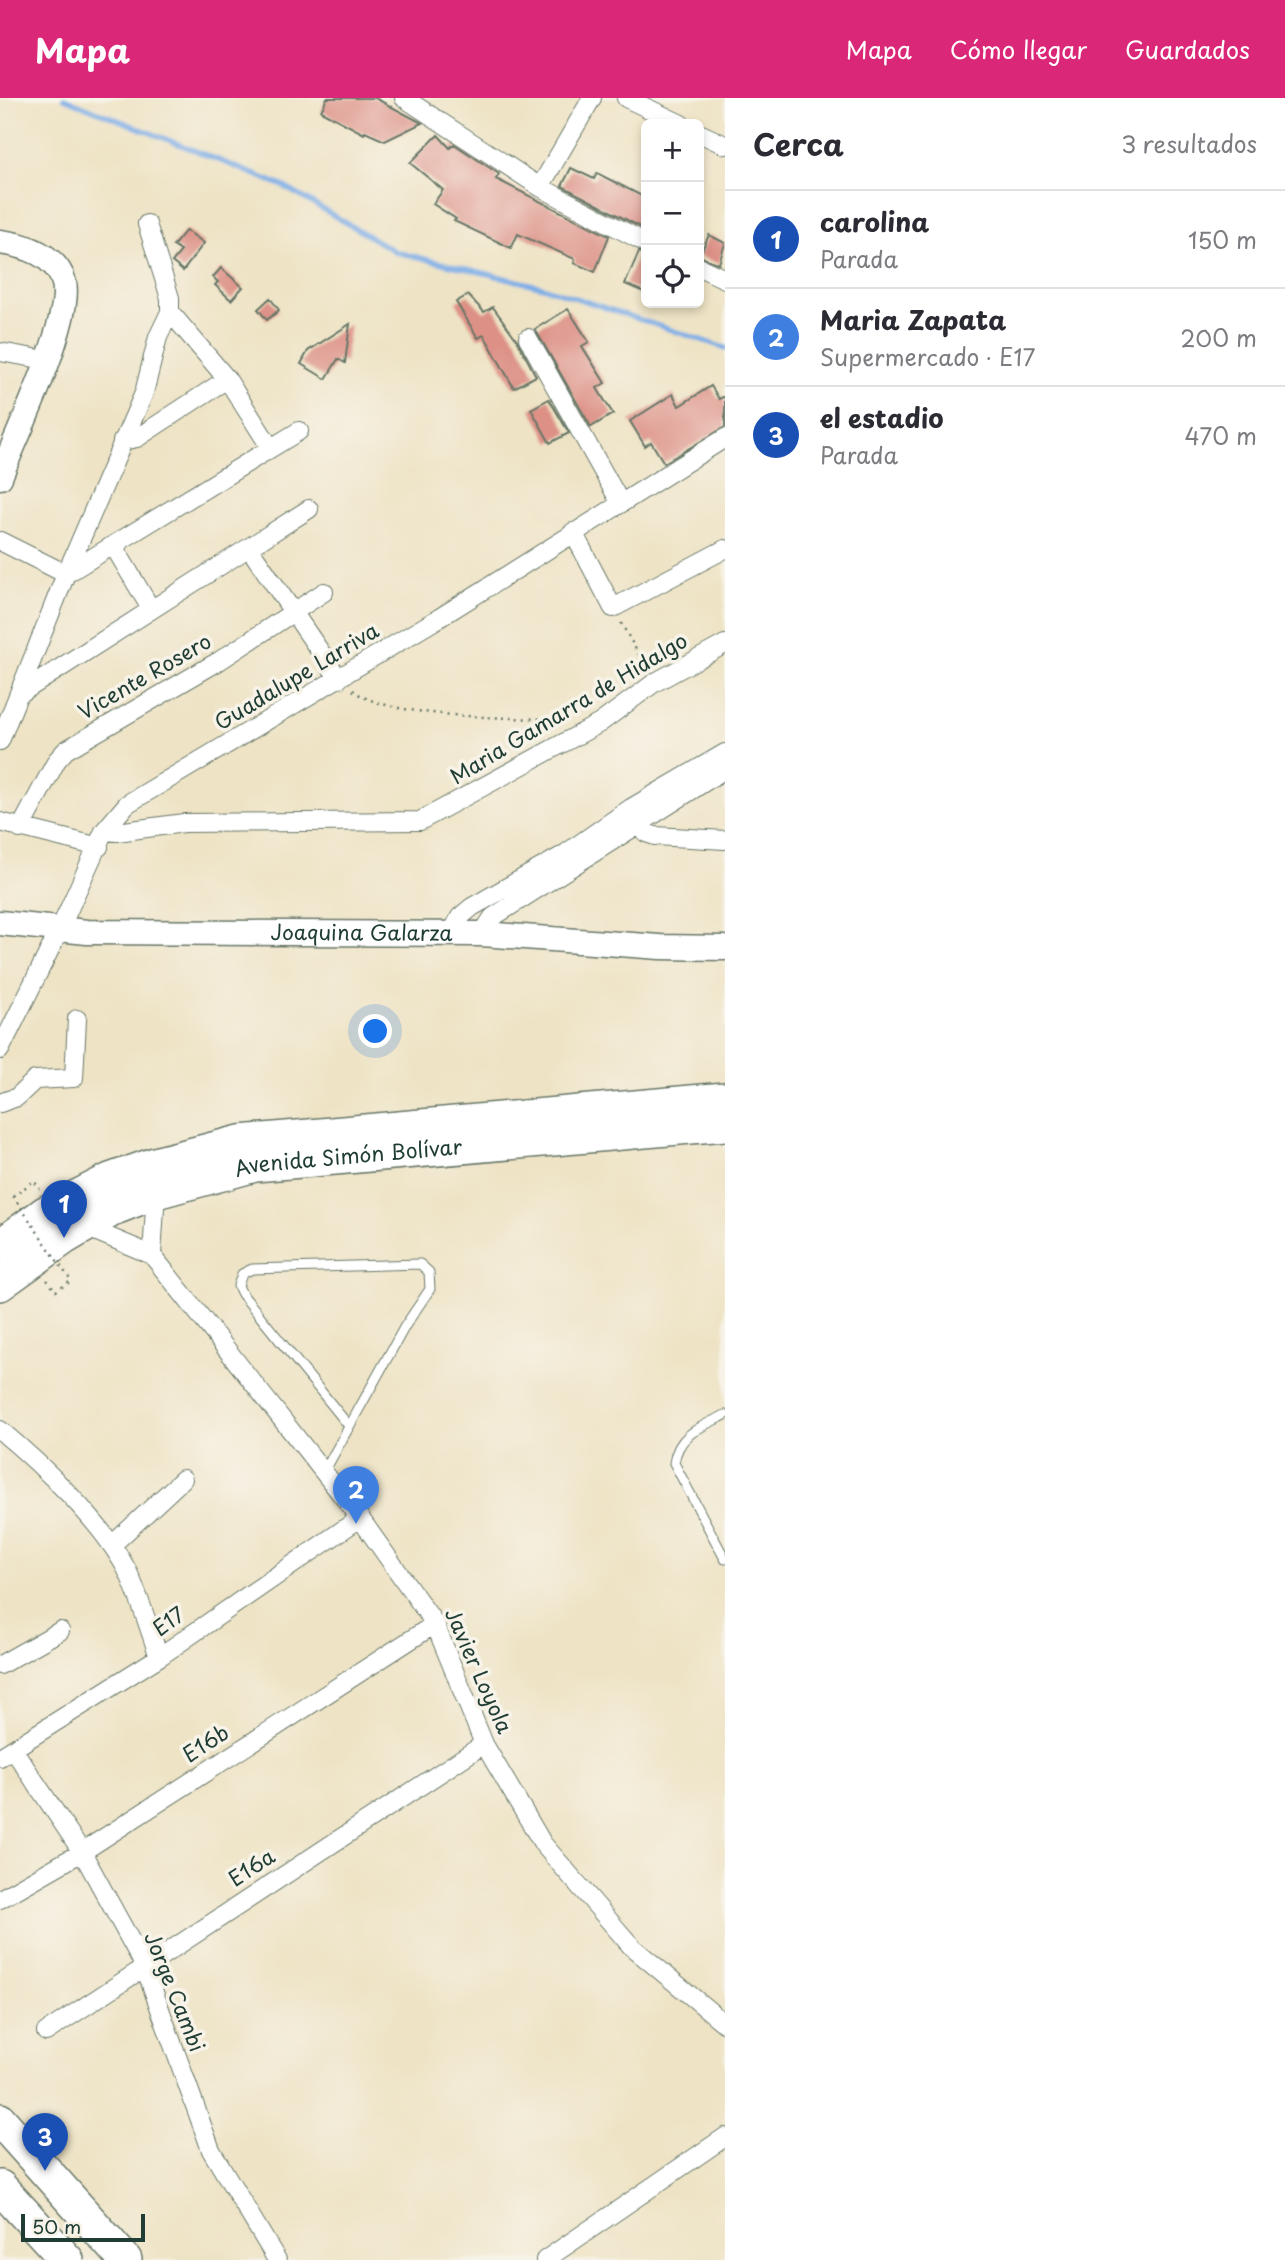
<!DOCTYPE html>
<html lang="es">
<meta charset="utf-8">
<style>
:root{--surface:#fff;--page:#f7f7f7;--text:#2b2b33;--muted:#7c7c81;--line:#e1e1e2;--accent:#db2777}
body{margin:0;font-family:"Playpen Sans",sans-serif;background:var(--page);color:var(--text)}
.controls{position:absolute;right:21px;top:21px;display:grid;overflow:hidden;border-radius:10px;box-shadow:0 4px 10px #0003}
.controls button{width:63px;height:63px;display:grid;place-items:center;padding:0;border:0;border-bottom:2px solid var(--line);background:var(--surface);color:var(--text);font:35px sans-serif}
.scale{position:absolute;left:21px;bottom:18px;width:124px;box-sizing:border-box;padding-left:7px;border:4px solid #1f3d34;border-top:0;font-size:19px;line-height:24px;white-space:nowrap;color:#1f3d34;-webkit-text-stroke:5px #f7f3e8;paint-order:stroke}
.you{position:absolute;left:376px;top:934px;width:24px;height:24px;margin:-18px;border:5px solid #fff;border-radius:50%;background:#1a73e8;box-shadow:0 0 0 10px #1a73e833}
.badge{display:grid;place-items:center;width:46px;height:46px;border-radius:50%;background:var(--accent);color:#fff;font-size:23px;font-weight:700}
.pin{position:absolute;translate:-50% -58px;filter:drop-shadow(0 2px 4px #0008)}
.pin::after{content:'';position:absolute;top:37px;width:24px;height:21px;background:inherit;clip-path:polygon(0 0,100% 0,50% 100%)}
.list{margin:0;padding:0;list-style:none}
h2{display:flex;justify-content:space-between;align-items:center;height:91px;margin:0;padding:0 28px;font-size:30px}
h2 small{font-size:23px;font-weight:400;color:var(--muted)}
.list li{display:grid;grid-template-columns:46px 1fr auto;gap:21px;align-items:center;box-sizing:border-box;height:98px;padding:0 28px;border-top:2px solid var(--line)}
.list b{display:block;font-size:26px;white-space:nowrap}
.list p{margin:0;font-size:23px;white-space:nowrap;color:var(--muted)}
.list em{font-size:23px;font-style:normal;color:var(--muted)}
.icon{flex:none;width:38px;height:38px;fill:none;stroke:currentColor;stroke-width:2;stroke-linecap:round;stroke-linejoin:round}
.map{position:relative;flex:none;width:725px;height:2162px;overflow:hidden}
header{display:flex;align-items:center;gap:42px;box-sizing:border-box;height:98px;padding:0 35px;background:var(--accent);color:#fff}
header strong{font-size:33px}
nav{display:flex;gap:38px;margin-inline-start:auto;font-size:24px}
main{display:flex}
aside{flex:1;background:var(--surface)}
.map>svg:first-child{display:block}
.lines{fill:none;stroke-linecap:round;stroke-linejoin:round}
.stream{stroke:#7dade7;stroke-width:5}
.building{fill:#dd9086}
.lane-casing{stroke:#677767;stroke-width:11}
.street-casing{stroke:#677767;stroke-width:20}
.secondary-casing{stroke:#677767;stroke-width:27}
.highway-casing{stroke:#677767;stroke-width:36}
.path{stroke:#677767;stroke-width:2.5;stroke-dasharray:2 5;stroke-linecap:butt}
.lane{stroke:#fff;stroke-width:9}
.street{stroke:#fff;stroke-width:18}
.secondary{stroke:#fff;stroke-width:24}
.highway{stroke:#fff;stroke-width:33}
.path-bridge{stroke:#677767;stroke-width:2.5;stroke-dasharray:2 5;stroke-linecap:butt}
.labels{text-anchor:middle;stroke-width:7;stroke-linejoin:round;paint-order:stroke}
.street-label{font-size:21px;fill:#1f3d34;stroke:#f7f3e8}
</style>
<header>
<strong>Mapa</strong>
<nav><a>Mapa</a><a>Cómo llegar</a><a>Guardados</a></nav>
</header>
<main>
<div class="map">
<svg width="725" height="2162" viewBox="0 0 725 2162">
<rect width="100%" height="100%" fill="#f7f3e8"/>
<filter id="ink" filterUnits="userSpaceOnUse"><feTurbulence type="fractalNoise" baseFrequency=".0143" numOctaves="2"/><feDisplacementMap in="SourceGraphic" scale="14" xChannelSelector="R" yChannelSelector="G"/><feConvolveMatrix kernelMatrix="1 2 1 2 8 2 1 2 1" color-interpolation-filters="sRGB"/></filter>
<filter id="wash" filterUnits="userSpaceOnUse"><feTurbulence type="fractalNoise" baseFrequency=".00686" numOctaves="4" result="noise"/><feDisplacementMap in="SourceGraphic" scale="28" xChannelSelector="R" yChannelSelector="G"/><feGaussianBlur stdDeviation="1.57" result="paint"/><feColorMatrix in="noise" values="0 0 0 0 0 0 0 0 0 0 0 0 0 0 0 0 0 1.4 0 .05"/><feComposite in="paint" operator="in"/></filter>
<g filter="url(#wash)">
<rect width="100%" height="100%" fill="#eee3c5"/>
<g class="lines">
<path class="stream" d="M64,0l219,88 113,66 147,35 182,61"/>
</g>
<g id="blocks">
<path class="building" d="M327,0h48l47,25 -37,18 -20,-9 -1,2 -43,-23z
M438,37l12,13 4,-4 45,30 -3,5 113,57 -14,36 -21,-9 1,-4 -57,-25 -7,14 -57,-27 2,-2 -23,-15 10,-14 -33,-27z
M571,70l23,11 3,-6 49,25v32l-84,-44z
M186,132l18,13 -21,28 -11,-9 9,-11 -8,-5z
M709,137l16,8 -6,21 -20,-8z
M639,154l7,2v39l-21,-9z
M221,170l22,19 -12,13 -16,-15 3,-3 -5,-5z
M468,197l16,17 9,-5 24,33 19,36 -22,12 -30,-53 -6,3 -22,-36z
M270,200l9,12 -12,10 -9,-11z
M568,211l21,33 -7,4 23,37 -8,5 16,26 -22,13 -56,-98z
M350,226l-5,39 -7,-4 -12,20 -25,-15 7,-13z
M711,288l8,13 6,-3v31l-61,36 -13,-21 -6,4 -15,-25 43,-27 6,12z
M549,301l20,34 -19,10 -19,-34z"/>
</g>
</g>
<g filter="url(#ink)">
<use href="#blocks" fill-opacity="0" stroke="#677767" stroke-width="2"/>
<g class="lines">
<g class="lane-casing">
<path id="lane" d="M725,1317c-24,12 -47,19 -51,48l51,96
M324,1374l81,-146 25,-37 -1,-17 -9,-8 -168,5 -10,5 -4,12 4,8 107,132"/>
</g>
<g class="street-casing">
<path id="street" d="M404,0l136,89 106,56
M626,0l55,26
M699,35l26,12
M540,89l52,-89
M147,126l23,74v14l57,67 43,68
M699,169l26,12
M528,240l92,164
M0,254l46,8
M122,343l15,-3 90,-59
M573,434l40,76 112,-59
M0,443l66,33
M113,447l38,64
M250,451l89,130
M66,476l233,-143
M21,595l288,-184
M0,643l66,-167 78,-181 14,-56 12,-25
M0,724l99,25
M639,727l7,8 9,3 70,4
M20,731l37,-69 9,-10 153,-89 105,-69
M104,733l13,1 67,-9 236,-2 180,-98 54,-40 71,-39
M451,836l9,-17 12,-10 93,-53 66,-46 94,-55
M482,836l11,-17 232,-148
M0,952l59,-119 45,-100 23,-27 312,-186 286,-180
M0,1005l17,-6 18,-17 39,-2 3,-59
M83,1128l69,29 208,263 75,106 49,120 59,100 89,103 93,77
M152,1157l4,-63
M0,1332c42,35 102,92 127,140 13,27 22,59 32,87
M112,1447l71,-66
M0,1567l60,-34
M13,1651l69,103 62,113 67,185 66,110
M0,1659l159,-100 201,-139
M0,1801l82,-47 353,-228
M46,1934l438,-288
M545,2162l180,-123"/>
</g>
<g class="secondary-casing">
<g id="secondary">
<path d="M0,144c25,3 57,13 64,41 9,35 -49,156 -64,194"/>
<path id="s1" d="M0,825l87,9 395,2 178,13 65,1"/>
</g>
</g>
<g class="highway-casing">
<g id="highway">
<path d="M0,1148l45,-33 65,-33 45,-16 85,-22 485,-43"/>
<path id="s2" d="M0,1186l64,-46 51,-30 41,-16 99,-27 470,-41"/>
<path d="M0,2022l125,140"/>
<path d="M0,2089l67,73"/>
</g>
</g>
<path class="path" d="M621,525l26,46
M353,592c34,30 166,27 216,30
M13,1098l21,-15 6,8
M47,1182l9,11 15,-10"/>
<use href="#lane" class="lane"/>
<use href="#street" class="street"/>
<use href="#secondary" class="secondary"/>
<use href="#highway" class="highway"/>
<path class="path-bridge" d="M13,1098l58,85"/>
</g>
</g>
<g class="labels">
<g class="street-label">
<text transform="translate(145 579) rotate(-30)" y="7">Vicente Rosero</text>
<text transform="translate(297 579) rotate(-31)" y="7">Guadalupe Larriva</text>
<text transform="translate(569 611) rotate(-31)" y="7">Maria Gamarra de Hidalgo</text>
<text dy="7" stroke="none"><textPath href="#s1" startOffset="362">Joaquina Galarza</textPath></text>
<text dy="7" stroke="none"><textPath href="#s2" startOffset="378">Avenida Simón Bolívar</textPath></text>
<text transform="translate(169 1524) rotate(-35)" y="7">E17</text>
<text transform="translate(478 1573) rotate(66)" y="7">Javier Loyola</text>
<text transform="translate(206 1646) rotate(-33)" y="7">E16b</text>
<text transform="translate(252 1770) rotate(-33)" y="7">E16a</text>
<text transform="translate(174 1894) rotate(68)" y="7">Jorge Cambi</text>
</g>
</g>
</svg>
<div class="controls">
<button>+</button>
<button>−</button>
<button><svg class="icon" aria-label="locate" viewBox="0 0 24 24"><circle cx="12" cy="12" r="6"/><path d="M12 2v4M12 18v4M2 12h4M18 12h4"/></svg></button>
</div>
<div class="scale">50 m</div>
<div class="you"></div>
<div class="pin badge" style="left:64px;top:1140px;background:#1a4fb4">1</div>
<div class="pin badge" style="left:356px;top:1426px;background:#3f7fe0">2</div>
<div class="pin badge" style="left:45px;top:2073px;background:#1a4fb4">3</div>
</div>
<aside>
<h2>Cerca<small>3 resultados</small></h2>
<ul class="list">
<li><span class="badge" style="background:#1a4fb4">1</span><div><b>carolina</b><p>Parada</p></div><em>150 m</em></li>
<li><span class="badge" style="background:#3f7fe0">2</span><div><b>Maria Zapata</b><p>Supermercado · E17</p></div><em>200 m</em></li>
<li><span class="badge" style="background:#1a4fb4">3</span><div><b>el estadio</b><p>Parada</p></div><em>470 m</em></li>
</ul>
</aside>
</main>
